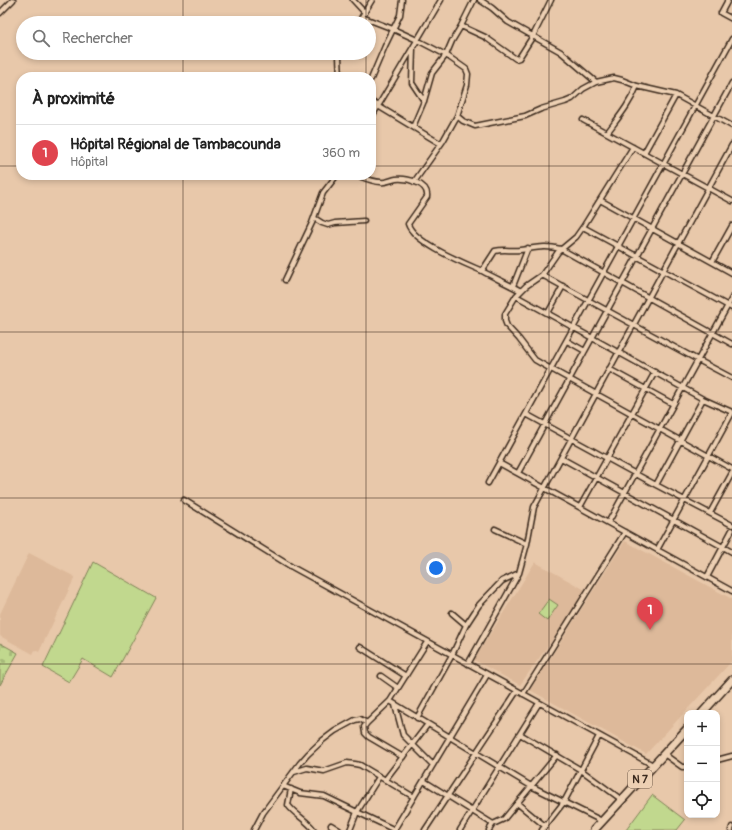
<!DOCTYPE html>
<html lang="fr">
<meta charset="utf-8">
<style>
:root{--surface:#fff;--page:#f6f6f6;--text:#222;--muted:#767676;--line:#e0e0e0;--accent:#b45309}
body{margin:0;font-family:Pangolin,sans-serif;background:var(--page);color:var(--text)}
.controls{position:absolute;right:12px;bottom:12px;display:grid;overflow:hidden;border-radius:8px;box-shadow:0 2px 6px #0003}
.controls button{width:36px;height:36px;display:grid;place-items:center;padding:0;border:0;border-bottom:1px solid var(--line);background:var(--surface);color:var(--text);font:20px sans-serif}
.you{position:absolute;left:436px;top:568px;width:14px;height:14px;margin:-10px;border:3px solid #fff;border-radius:50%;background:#1a73e8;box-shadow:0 0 0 6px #1a73e833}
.badge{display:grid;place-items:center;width:26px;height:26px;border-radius:50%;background:var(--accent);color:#fff;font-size:13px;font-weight:700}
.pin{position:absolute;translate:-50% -33px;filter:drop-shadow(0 1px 2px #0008)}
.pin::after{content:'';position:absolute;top:21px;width:14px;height:12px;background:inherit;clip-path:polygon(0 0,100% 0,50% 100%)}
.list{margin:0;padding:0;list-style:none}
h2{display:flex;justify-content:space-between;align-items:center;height:52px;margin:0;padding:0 16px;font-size:17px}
h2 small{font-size:13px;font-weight:400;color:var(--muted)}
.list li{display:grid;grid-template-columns:26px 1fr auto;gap:12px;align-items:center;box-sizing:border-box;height:56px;padding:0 16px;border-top:1px solid var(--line)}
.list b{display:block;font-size:15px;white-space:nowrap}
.list p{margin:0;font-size:13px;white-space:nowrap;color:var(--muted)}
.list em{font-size:13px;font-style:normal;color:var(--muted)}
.icon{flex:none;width:22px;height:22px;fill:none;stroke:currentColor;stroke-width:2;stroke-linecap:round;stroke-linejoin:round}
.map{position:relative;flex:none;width:732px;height:830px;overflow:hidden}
.search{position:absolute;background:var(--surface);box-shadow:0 2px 6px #0003;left:16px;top:16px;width:360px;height:44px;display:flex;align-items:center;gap:10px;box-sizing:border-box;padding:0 14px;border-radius:22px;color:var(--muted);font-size:15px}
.panel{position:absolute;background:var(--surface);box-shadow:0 2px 6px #0003;left:16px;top:72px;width:360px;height:108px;border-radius:16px}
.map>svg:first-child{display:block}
.built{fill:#ddb99a}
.green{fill:#c1d88e;stroke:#7e8156}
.cemetery{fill:url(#cemetery-stones);stroke:#7e8156}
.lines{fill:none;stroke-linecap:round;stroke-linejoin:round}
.minor-casing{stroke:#3b2a1e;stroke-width:7}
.trunk-casing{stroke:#3b2a1e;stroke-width:10}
.minor{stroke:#edd0b3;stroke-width:4}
.trunk{stroke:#edd0b3;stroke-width:7}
.grid{fill:none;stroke:#3b2a1e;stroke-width:1;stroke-opacity:0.55}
.labels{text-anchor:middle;stroke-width:3;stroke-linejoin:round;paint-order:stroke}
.shield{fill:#edd0b3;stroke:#705c4b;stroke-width:1}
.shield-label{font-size:11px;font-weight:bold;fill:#3b2a1e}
</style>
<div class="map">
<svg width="732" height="830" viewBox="0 0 732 830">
<defs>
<pattern id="cemetery-stones" width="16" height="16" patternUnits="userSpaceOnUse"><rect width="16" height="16" fill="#c1d88e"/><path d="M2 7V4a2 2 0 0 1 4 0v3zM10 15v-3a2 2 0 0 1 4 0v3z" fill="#a7ba7a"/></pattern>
</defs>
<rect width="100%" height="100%" fill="#e8c8aa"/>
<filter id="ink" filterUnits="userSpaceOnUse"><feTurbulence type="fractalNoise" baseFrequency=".025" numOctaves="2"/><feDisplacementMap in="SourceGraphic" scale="8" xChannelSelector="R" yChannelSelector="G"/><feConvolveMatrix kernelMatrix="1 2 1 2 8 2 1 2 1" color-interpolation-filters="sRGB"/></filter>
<g filter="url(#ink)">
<path class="built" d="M625,541l107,58v62l-86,93 -116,-64z
M29,553l46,24 -36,75 -4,-2 -2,4 -33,-18v-22z
M535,562l52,29 -67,94 -46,-25z"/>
<path class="green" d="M93,562l63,36 -43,79 -30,-18 -14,23 -26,-15z
M549,599l9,6 -11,16 -9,-7z
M652,795l33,25 -8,10h-51z"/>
<path class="cemetery" d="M0,643l18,10 -18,32z"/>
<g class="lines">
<g class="minor-casing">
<path id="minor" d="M353,0l12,13
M480,0l12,8 16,14 53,30 35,30
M728,0l-7,13 11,6
M0,13l13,-13
M362,17l31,12 24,11 29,15 20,14 2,5 -1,11 -10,31 -14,25 -29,41
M358,23l14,-23
M461,26l24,11 31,22 3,-1 14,-22 18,-36
M413,48l-1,35 12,18
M340,77l-1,-20 2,-4
M371,79l14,-33 15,-31 2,-15
M371,101l7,5 63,38
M457,116l6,5 12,5 50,-10 16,-7 24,-7 7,-3 11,-10 13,-7 18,-4 8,2 15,6 39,9 56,31
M371,118l70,-118
M583,120l149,81
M413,127l11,-26 8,-28 14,-18 6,-14 9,-15 13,-26
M607,133c11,-15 23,-29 30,-47
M633,147l-50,80 -7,10 -18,15 -16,23 -16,11 -10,10 -11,18v7l2,5 12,13 16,21 7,4 190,105
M644,153l32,-58
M356,175c8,3 17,7 25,7 5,1 10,-2 15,-3 11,-1 33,4 31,18l-19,27c6,19 56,39 74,47 13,7 26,13 39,20
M600,200l132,73
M314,218l8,5 6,2 7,-2 29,-2
M583,227l149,81
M712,262l20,-36
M482,271l13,-20c8,-2 16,0 25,-1 16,-2 24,-5 41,-1l171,95
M542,275l156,85 34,18
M285,280l27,-57 11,-30 14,-18
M513,286l15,-38
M516,296l187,103 29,13
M548,313l15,-27
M567,341l18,10
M609,369l64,35
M526,414l130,71 76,40
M561,458l171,94
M499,463l233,128
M518,473l214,-390
M488,483l244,-444
M656,485l47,-86
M184,500l108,67 361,198
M580,507l75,-135
M710,513l22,-40
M608,523l124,-225
M495,529l32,15
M657,550l75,-137
M707,577l25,-47
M452,613l14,12
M360,647l46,29
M468,664l51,-91 8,-29 7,-37 198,-362
M381,676l17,12
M523,694l102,-162
M390,701l141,85 71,35
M395,705l8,30 30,30
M417,718l35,-63 14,-30 13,-20 23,-24 17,-8
M520,734l61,36 41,30
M664,754l18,13h5
M403,757l-34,-20 -4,-4 -1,-6 3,-4 23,-22 37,-59
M717,760l15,-4
M294,772l13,-4 17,3 23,-8 8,1 5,1 54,32
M385,780l43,-56
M424,781l69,43
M283,786l17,7 24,3 33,16 38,18
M291,789l-3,16c7,10 19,15 26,25
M517,803l28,23
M331,825l8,5
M254,830l9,-17 37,-50 8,-9 15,-14 12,-9 20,-11 5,-1 7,4
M350,830l7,-18 22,-35
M394,830l93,-155
M425,830l92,-139
M460,830l79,-127
M489,830l4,-6 11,-5 53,-64
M542,830l22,-28 35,-66
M731,830l1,-3"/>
</g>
<g class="trunk-casing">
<path id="trunk" d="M702,713l30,-33
M594,830l93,-101"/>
</g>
<use href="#minor" class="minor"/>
<use href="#trunk" class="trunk"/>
</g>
</g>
<path class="grid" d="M183,0v23M366,0v23M549,0v830M183,53v24M366,53v24M0,166h21M371,166h361M183,175v655M366,175v655M0,332h732M0,498h732M0,664h732"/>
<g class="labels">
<rect class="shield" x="628" y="770" width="24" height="18" rx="3"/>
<g class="shield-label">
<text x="640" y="783">N 7</text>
</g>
</g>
</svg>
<div class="controls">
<button>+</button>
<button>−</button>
<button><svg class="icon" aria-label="locate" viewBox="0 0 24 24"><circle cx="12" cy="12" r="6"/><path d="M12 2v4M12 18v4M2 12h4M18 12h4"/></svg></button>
</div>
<div class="you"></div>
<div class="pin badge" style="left:650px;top:630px;background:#e0444e">1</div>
<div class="search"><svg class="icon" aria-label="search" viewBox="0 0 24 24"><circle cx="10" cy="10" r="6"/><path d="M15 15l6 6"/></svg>Rechercher</div>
<section class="panel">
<h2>À proximité<small></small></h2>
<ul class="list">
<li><span class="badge" style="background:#e0444e">1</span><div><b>Hôpital Régional de Tambacounda</b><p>Hôpital</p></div><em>360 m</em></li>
</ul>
</section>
</div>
